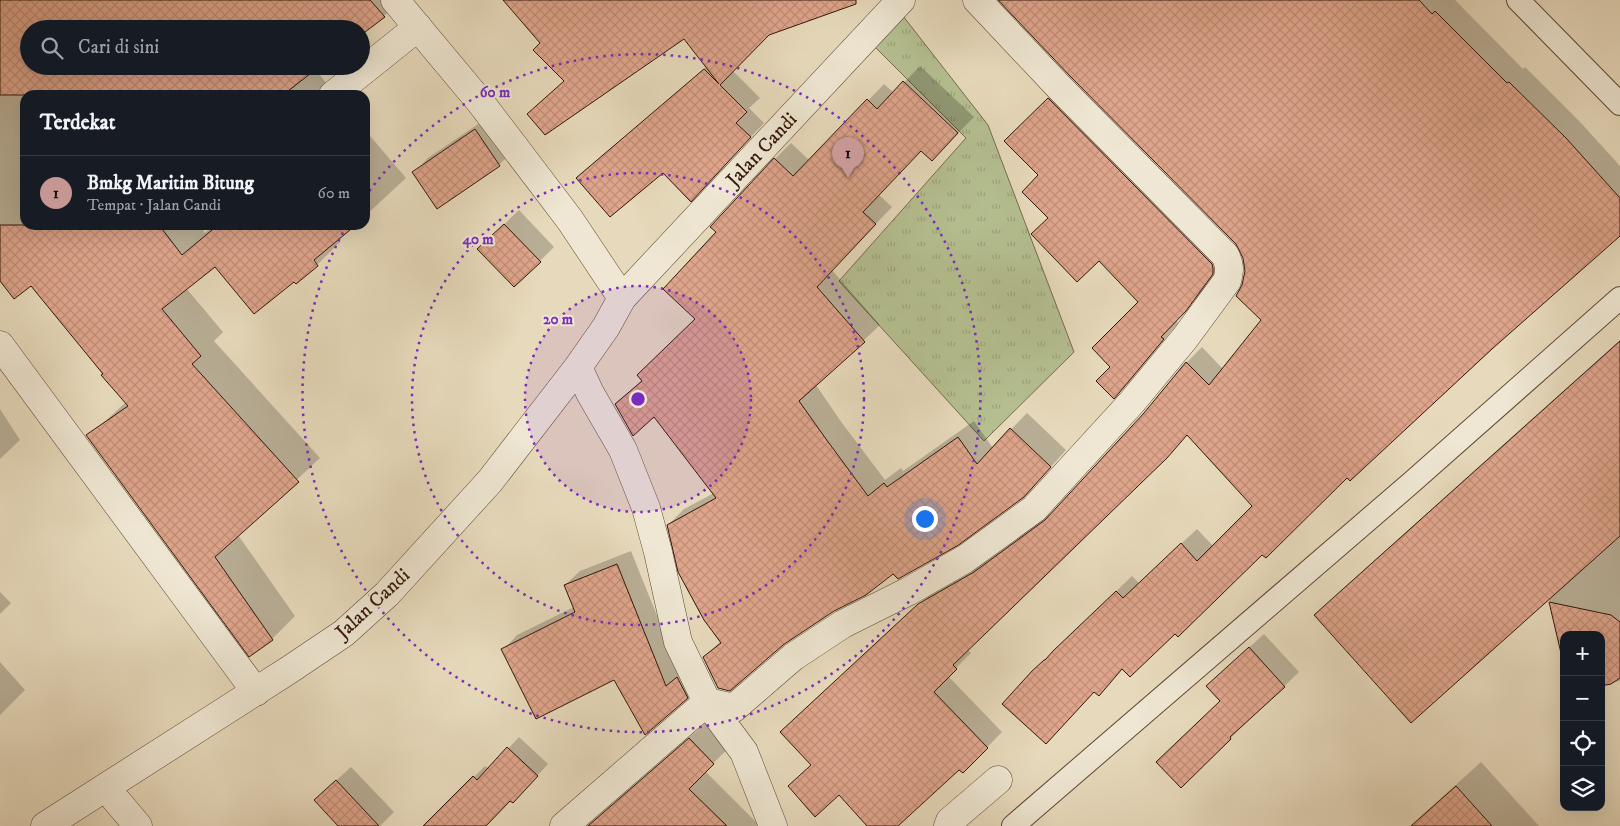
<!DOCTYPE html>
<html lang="id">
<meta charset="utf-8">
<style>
:root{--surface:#171b24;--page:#242831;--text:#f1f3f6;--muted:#9ea1a6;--line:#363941;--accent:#c59692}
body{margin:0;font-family:"IM FELL DW Pica",serif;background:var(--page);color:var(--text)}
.controls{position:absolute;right:15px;bottom:15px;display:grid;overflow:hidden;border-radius:10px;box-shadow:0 5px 20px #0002}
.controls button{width:45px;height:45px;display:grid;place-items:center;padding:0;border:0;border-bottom:1px solid var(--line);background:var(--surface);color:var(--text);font:25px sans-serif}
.you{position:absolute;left:924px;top:518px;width:18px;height:18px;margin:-12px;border:4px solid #fff;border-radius:50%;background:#1a73e8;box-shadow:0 0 0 8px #1a73e833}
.badge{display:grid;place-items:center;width:32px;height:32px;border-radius:50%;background:var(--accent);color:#111;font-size:16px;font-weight:700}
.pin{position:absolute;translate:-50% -41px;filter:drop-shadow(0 1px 2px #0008)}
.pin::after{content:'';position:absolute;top:26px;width:18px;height:15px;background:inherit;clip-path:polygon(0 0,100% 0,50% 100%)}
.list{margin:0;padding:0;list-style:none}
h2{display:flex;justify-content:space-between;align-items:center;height:65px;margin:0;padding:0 20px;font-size:21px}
h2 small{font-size:16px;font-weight:400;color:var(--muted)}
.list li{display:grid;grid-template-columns:32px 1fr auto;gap:15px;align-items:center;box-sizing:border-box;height:75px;padding:0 20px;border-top:1px solid var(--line)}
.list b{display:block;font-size:19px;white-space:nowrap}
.list p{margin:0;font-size:16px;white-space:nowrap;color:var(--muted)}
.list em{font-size:16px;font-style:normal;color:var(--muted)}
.icon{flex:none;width:28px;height:28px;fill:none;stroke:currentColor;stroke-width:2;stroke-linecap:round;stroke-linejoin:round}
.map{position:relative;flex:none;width:1620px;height:826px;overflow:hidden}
.search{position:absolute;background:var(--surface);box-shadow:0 5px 20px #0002;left:20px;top:20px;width:350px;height:55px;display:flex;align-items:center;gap:12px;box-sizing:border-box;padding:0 18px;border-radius:28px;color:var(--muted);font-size:19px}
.panel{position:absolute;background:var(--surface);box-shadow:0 5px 20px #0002;left:20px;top:90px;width:350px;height:140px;border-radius:15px}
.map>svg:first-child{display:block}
.grass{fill:url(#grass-tufts);stroke:#746c4d}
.shadow{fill:#0003}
.building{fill:url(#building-cross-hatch);stroke:#321709}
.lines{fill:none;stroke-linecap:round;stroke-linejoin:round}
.lane-casing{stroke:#5f4836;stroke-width:24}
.street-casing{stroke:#5f4836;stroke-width:29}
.lane{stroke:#efe7d3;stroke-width:22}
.street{stroke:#efe7d3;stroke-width:28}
.ring{fill:none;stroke:#7b2cbf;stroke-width:2.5;stroke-dasharray:2.5 5}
.labels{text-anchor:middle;stroke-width:4;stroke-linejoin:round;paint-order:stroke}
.street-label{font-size:20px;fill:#321709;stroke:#efe7d3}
.centre{fill:#7b2cbf;stroke:#efe7d3;stroke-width:2.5}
.ring-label{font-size:15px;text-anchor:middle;font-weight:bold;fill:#7b2cbf;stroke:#efe7d3;stroke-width:4;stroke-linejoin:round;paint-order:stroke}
</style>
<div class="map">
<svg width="1620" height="826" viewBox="0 0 1620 826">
<defs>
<pattern id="grass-tufts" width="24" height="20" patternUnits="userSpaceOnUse" patternTransform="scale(1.25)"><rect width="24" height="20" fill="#b5c091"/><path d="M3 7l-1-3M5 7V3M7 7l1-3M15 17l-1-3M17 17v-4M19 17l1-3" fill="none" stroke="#9ca47c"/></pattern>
<pattern id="building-cross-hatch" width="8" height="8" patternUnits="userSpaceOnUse" patternTransform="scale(1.25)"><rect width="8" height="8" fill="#dfa58c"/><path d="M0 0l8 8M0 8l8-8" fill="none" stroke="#c08d77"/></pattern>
</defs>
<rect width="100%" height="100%" fill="#e7dabc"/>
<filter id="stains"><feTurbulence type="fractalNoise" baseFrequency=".004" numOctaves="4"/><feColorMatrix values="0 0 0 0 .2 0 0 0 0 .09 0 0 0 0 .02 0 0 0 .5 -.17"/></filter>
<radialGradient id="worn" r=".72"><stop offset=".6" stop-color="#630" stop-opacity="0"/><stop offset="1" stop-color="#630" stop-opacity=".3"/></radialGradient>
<path class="grass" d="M903,16l85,109 86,227 -90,89 -145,-160 127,-143 -94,-94z"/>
<path class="shadow" d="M0,0h401l-17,16 -23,18v-5h-332v37l286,3 21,26h-311v130h174l6,8 10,-8h139l-17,14 3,3 -23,23 -21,17 -81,-17 -29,23 37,44 -9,9 106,117 -82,77 57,81 -23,23 -22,16 -151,-228 27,-25 -95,-118 -31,-5z
M505,0h318l-54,34 -37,36 28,28 -11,10 15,15 -60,63 -41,-15 -71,-6 115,-99 -22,-29 -120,43 -23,-37z
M1001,0h454l68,69 2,-2 56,56 39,43v68l-273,242 -172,156 -52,36 -24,26 -4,-3 -62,-20 99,-95 7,7 58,-54 17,18 40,-41 -66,-72 -221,215 4,4 -23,23 54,56 -39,40 -4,-4 -63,58h-27l-57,-61 -15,-48 139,-128 55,-32 67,-49 86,-95 43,-51 15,-15 21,22 39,-49 -19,-34 3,-15 -2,-14 -7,-13z
M920,66l54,51 -42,43 -11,-11 -42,46 13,12 -60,63 48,55 -64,60 26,38 43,57 16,-12 2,3 71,-50 19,27 34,-35 39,37 -26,29 -206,131 -130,47 17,-16 -53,-116 16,-16 30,-16 -59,-78 -39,-10 27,-26 54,-60 21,-87 57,-73 16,-16 19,18 74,-77 10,9z
M1064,83l164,174 -27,36 -25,27 2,3 -48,58 -16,16 -2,-30 28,-65 -41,-43 -49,-41 -10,-43 -34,-34z
M490,116l24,34 -15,15 -61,42 -24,-34 14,-15z
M365,130l41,48 -41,38z
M519,210l35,37 -14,14 -47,-26z
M1620,340v341l-19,4v-50h-37v29l-15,-66 -233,17 23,-23z
M0,409l20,31 -20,19z
M631,551l49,122 21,10 -14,14 -184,-47 14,-15 57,-28 -9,-22 15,-14z
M0,592l11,11 -11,11z
M1264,634l35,38 -118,114 40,-85 1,-29z
M0,662l25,28 -25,25z
M706,723l24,24 -25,24 55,55h-182l14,-5z
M519,737l29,27 -24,26 -14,9 -26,27h-33l-13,-13 47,-47 4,3z
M1481,762l58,64h-129z
M351,767l43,45 -14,14h-41l-9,-40z"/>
<path class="building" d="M0,0h370l15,17 -24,18v-6h-332v37h291l-37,29h-283z
M503,0h353v4l-87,31 -49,50 27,27 -11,11 15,14 -60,65 -28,-29 -53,44 -34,-39 128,-109 15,15 -35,-45 -139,96 -18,-21 37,-33 -31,-31 7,-7z
M998,0h421l13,14 3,-3 72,72 2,-1 57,56 54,60v38l-128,113 -142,132 -3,-3 -81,80 -4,-3 -84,82 -3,-3 -45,43 -8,-8 -23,27 -5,-4 -48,52 -44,-40 30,-33 12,-11h1l8,-9 63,-60 7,7 58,-55 16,18 55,-55 -65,-71 -20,23 -214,207 4,4 -23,23 54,56 -25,25 -4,-3 -61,56h-31l-28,-31 -24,22 -27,-31 23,-21 -31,-33 138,-128 56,-32 71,-52 99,-107 42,-51 23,23 52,-65 -25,-24 6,-11 3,-14 -2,-13 -7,-14 -166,-168z
M903,81l55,52 -26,28 -11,-10 -58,61 13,12 -59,63 48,55 -66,59 27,38 42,57 16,-13 3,4 71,-50 19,27 33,-36 41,39 -27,30 -67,49 -59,33 -5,-5 -27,21 -32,16 -51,34 -53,46 -12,-3 -15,-31 18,-14 -17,-23 -26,-48 -11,-47 49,-27 -62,-81 -21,19 -18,-32 27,-23 -5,-6 58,-56 -32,-30 53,-57 -6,-5 64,-69 19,18 74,-77 10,10z
M1048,98l164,166 1,4v6l-27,37 -25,26 3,2 -50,60 -18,-18 14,-14 -18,-19 46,-46 -39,-41 -22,21 -46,-48 17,-16 -26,-26 16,-17 -34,-34z
M475,129l25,37 -63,43 -25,-37z
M504,224l37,38 -27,25 -37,-38z
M0,225h159l23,30 36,-30h138l-42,35 4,6 -22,18 -2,-2 -40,32 -39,-47 -53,42 39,47 -9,8 107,118 -84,75 58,83 -24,17 -163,-222 42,-29 -27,-31 2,-1 -72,-88 -17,13 -14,-18z
M1620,341v195l-209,187 -97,-108z
M617,564l49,122 11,-9 11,21 -43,37 -31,-55 -78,39 -35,-70 74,-37 -11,-27z
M1549,602l62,13 9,7v56l-9,6 -10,2v-51h-37v31z
M1249,647l36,40 -55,50 1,2 -50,49 -25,-26 64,-61 -14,-15z
M689,738l25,26 -25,25 38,37h-139z
M507,747l31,29 -25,27 -3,-2 -24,25h-63l50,-50 4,4z
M336,780l43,46h-41l-24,-26z
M1456,786l36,40h-81z"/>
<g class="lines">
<g class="lane-casing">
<path id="lane" d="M1518,0l102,104
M1013,826l399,-344 208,-184"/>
</g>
<g class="street-casing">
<path id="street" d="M395,0l86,103 89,117 52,78
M333,95l85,-68
M0,345l256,347
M578,367l12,26 33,57 23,58 12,44 20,90 29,60 37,50 29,74
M106,788l32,38
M45,826l244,-156 55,-37 43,-39 103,-113 88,-114 28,-40 16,-29 279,-298
M564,826l143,-124 27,6 59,-51 50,-33 66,-33 56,-32 69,-50 98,-107 53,-64 42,-57c3,-11 3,-16 -2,-26l-166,-168 -82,-87
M948,826l2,-5 48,-41"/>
</g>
<use href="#lane" class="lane"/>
<use href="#street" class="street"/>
</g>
<circle cx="638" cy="399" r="113" fill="#7b2cbf" fill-opacity=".12"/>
<g class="ring">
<circle cx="638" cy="399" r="113"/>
<circle cx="638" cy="399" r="226"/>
<path d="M365 197A339 339 0 1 1 346 227"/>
</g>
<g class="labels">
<g class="street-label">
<text transform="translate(761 149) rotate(-47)" y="7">Jalan Candi</text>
<text transform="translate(372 603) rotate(-43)" y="7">Jalan Candi</text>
</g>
</g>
<circle cx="638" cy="399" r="8" class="centre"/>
<g class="ring-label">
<text x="495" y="97">60 m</text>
<text x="478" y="244">40 m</text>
<text x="558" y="324">20 m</text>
</g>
<rect width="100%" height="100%" filter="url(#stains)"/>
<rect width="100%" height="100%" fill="url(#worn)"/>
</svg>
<div class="controls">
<button>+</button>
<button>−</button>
<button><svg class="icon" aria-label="locate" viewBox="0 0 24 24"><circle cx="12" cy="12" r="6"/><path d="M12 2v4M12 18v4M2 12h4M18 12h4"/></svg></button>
<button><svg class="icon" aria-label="layers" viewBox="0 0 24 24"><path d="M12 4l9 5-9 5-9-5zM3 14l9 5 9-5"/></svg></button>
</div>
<div class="you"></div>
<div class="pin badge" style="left:848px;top:178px">1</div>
<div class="search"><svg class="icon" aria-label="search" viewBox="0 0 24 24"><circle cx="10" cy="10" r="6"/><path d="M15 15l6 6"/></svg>Cari di sini</div>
<section class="panel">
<h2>Terdekat<small></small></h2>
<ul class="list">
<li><span class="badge">1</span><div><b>Bmkg Maritim Bitung</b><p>Tempat · Jalan Candi</p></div><em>60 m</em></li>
</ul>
</section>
</div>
